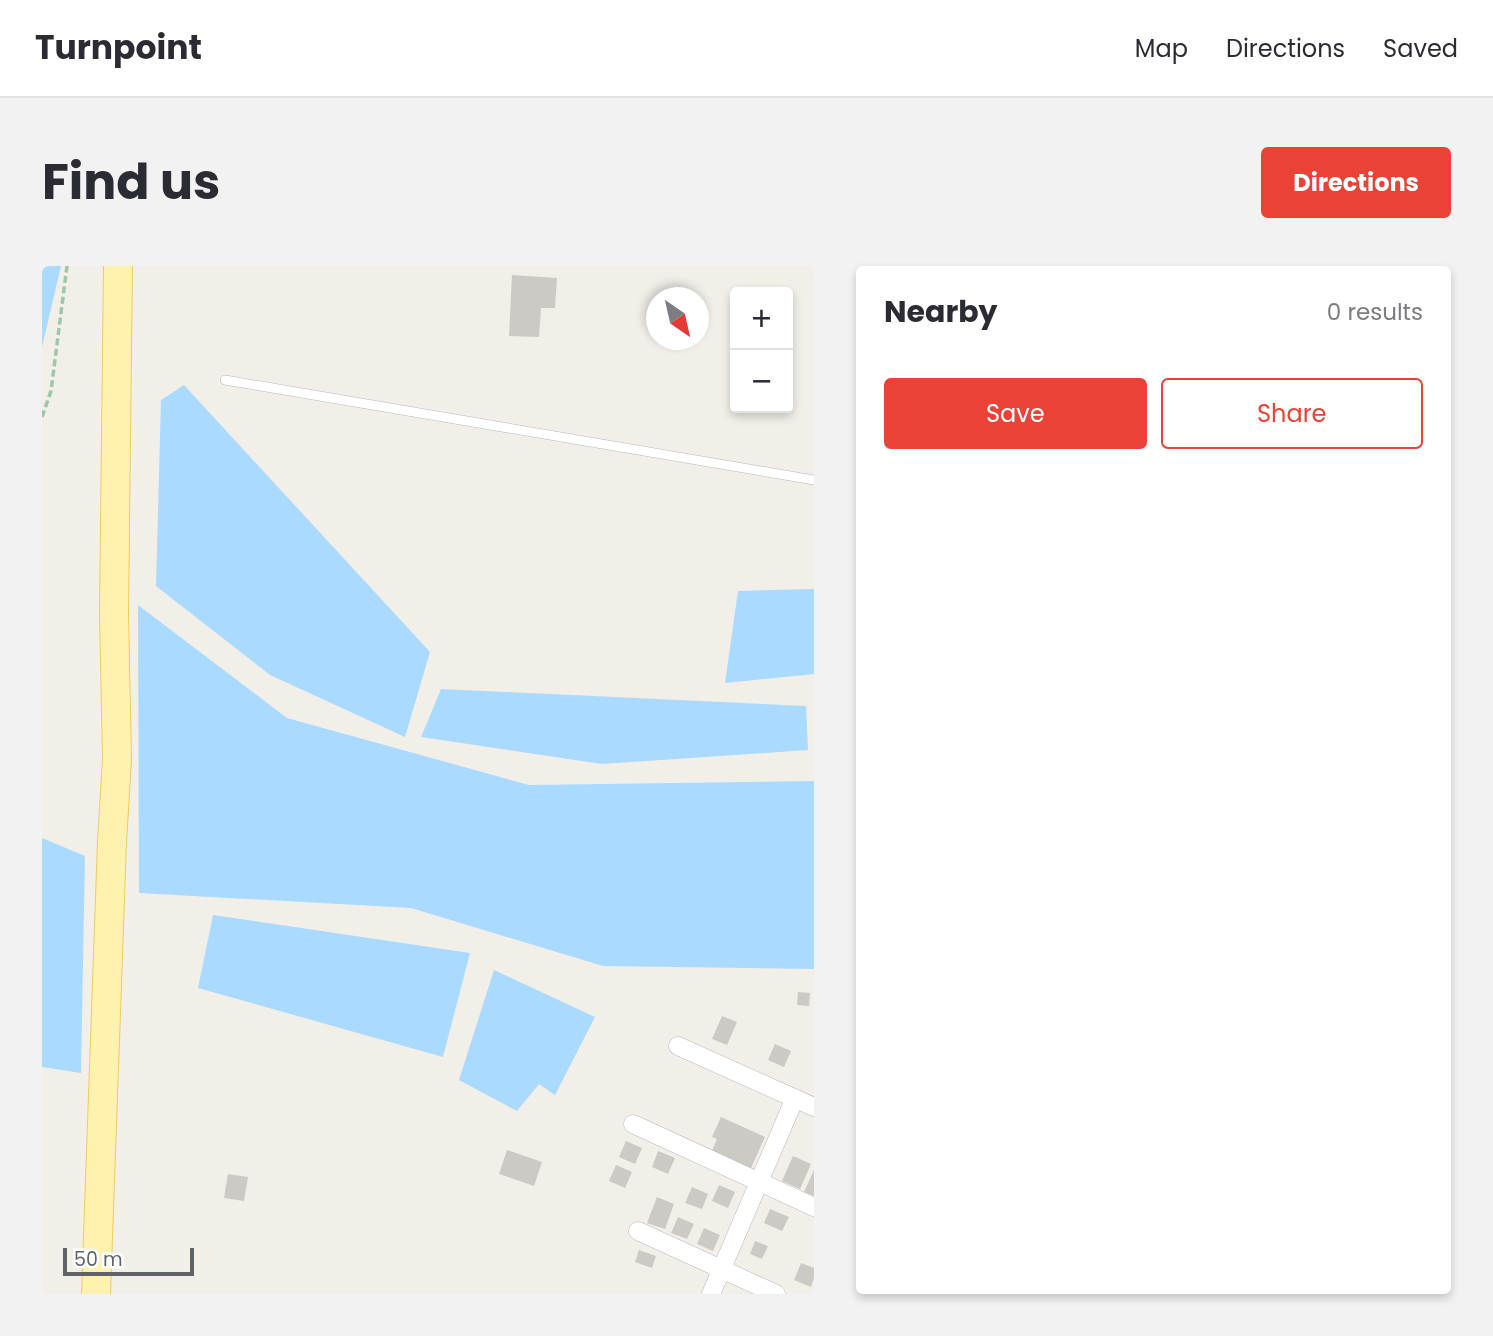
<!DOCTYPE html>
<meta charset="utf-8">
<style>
:root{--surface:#fff;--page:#f2f2f3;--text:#2b2b33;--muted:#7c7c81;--line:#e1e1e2;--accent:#ea4335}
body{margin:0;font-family:Poppins,sans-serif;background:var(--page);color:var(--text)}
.controls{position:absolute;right:21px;top:21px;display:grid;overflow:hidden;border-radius:7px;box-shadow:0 4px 10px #0003}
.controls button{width:63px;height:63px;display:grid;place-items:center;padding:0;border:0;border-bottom:2px solid var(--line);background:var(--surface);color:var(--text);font:35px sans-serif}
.compass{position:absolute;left:604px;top:21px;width:63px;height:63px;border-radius:50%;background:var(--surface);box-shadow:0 4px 10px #0003;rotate:146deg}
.scale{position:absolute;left:21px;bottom:18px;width:131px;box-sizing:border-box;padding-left:7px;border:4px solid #5f6368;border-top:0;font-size:19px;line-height:24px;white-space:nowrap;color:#5f6368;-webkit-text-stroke:5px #fff;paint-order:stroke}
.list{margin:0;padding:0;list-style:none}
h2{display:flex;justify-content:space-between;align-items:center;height:91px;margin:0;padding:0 28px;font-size:30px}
h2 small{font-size:23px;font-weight:400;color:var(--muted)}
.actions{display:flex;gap:14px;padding:21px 28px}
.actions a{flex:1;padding:16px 0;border:2px solid var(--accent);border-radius:7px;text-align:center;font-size:24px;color:var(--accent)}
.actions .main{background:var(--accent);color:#fff}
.map{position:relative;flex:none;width:772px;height:1028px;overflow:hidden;border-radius:7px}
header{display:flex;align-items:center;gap:42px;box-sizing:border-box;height:98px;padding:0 35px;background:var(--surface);border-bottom:2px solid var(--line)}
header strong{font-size:33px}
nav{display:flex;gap:38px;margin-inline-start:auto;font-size:24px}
.intro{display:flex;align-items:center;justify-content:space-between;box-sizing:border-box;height:168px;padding:0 42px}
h1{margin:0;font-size:49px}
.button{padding:18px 32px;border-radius:7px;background:var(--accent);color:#fff;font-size:24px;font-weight:700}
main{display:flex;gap:42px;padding:0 42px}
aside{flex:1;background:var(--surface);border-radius:7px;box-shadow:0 4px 10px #0003}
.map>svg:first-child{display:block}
.water{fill:#aadaff}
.building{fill:#cccac5}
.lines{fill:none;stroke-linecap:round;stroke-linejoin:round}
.lane-casing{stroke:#b5b8bc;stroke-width:10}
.street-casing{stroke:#b5b8bc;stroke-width:19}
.primary-casing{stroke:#f2c960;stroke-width:30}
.path{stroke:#9cc7a9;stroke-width:3.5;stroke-dasharray:7 3.5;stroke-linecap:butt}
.lane{stroke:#fff;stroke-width:9}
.street{stroke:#fff;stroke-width:18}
.primary{stroke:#fff2af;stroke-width:28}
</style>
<header>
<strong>Turnpoint</strong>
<nav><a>Map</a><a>Directions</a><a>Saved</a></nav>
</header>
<div class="intro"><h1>Find us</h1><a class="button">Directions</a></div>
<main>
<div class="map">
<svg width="772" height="1028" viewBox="0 0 772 1028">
<rect width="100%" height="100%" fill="#f1efe8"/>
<path class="water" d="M0,0h19l-19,81z
M142,119l246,267 -25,85 -135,-62 -114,-89 5,-186z
M772,323v85l-89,9 13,-92z
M96,339l149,113 242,67 285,-4v188l-211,-3 -192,-58 -272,-15z
M399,423l365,17 2,44 -206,14 -181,-27z
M0,572l43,18 -4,217 -39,-6z
M171,649l257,38 -27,104 -245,-69z
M452,704l101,47 -40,78 -16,-11 -22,27 -58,-31z"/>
<path class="building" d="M470,9l45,3 -2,30h-14l-2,29 -30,-1z
M756,726l12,1 -1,13 -12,-1z
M680,750l15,6 -10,23 -15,-6z
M733,778l16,7 -7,16 -16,-7z
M679,851l44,20 -14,31 -39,-17 5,-12 -5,-2z
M584,875l16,7 -7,16 -16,-7z
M465,884l35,12 -8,24 -35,-12z
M616,885l17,7 -7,16 -16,-7z
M751,890l18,8 -11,25 -18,-8z
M574,899l16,7 -7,16 -16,-7z
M772,904v26l-10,-4z
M186,908l20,3 -4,24 -20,-3z
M677,919l16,7 -7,16 -16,-7z
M650,921l16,7 -6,15 -17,-6z
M615,931l17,7 -9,25 -18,-6z
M728,943l19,8 -7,14 -18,-8z
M636,951l16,7 -7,15 -16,-6z
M662,962l16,7 -7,16 -16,-7z
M713,975l13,5 -6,13 -12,-5z
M597,984l17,6 -4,12 -17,-6z
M759,997l13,5v10l-3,9 -17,-7z"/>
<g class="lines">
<g class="lane-casing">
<path id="lane" d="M183,114l589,100"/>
</g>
<g class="street-casing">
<path id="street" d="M636,780l136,61
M591,858l181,83
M596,965l138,63
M669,1028l84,-196"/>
</g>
<g class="primary-casing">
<path id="primary" d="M54,1028l16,-452 5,-83 -3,-145 4,-348"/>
</g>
<path class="path" d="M0,151l9,-26 16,-125"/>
<use href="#lane" class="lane"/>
<use href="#street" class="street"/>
<use href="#primary" class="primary"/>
</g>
</svg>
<div class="controls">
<button>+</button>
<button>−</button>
</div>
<svg class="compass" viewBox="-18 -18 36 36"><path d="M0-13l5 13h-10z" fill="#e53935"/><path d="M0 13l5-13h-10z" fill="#7c7c81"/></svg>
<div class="scale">50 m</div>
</div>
<aside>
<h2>Nearby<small>0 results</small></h2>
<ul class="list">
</ul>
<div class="actions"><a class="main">Save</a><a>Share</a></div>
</aside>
</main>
